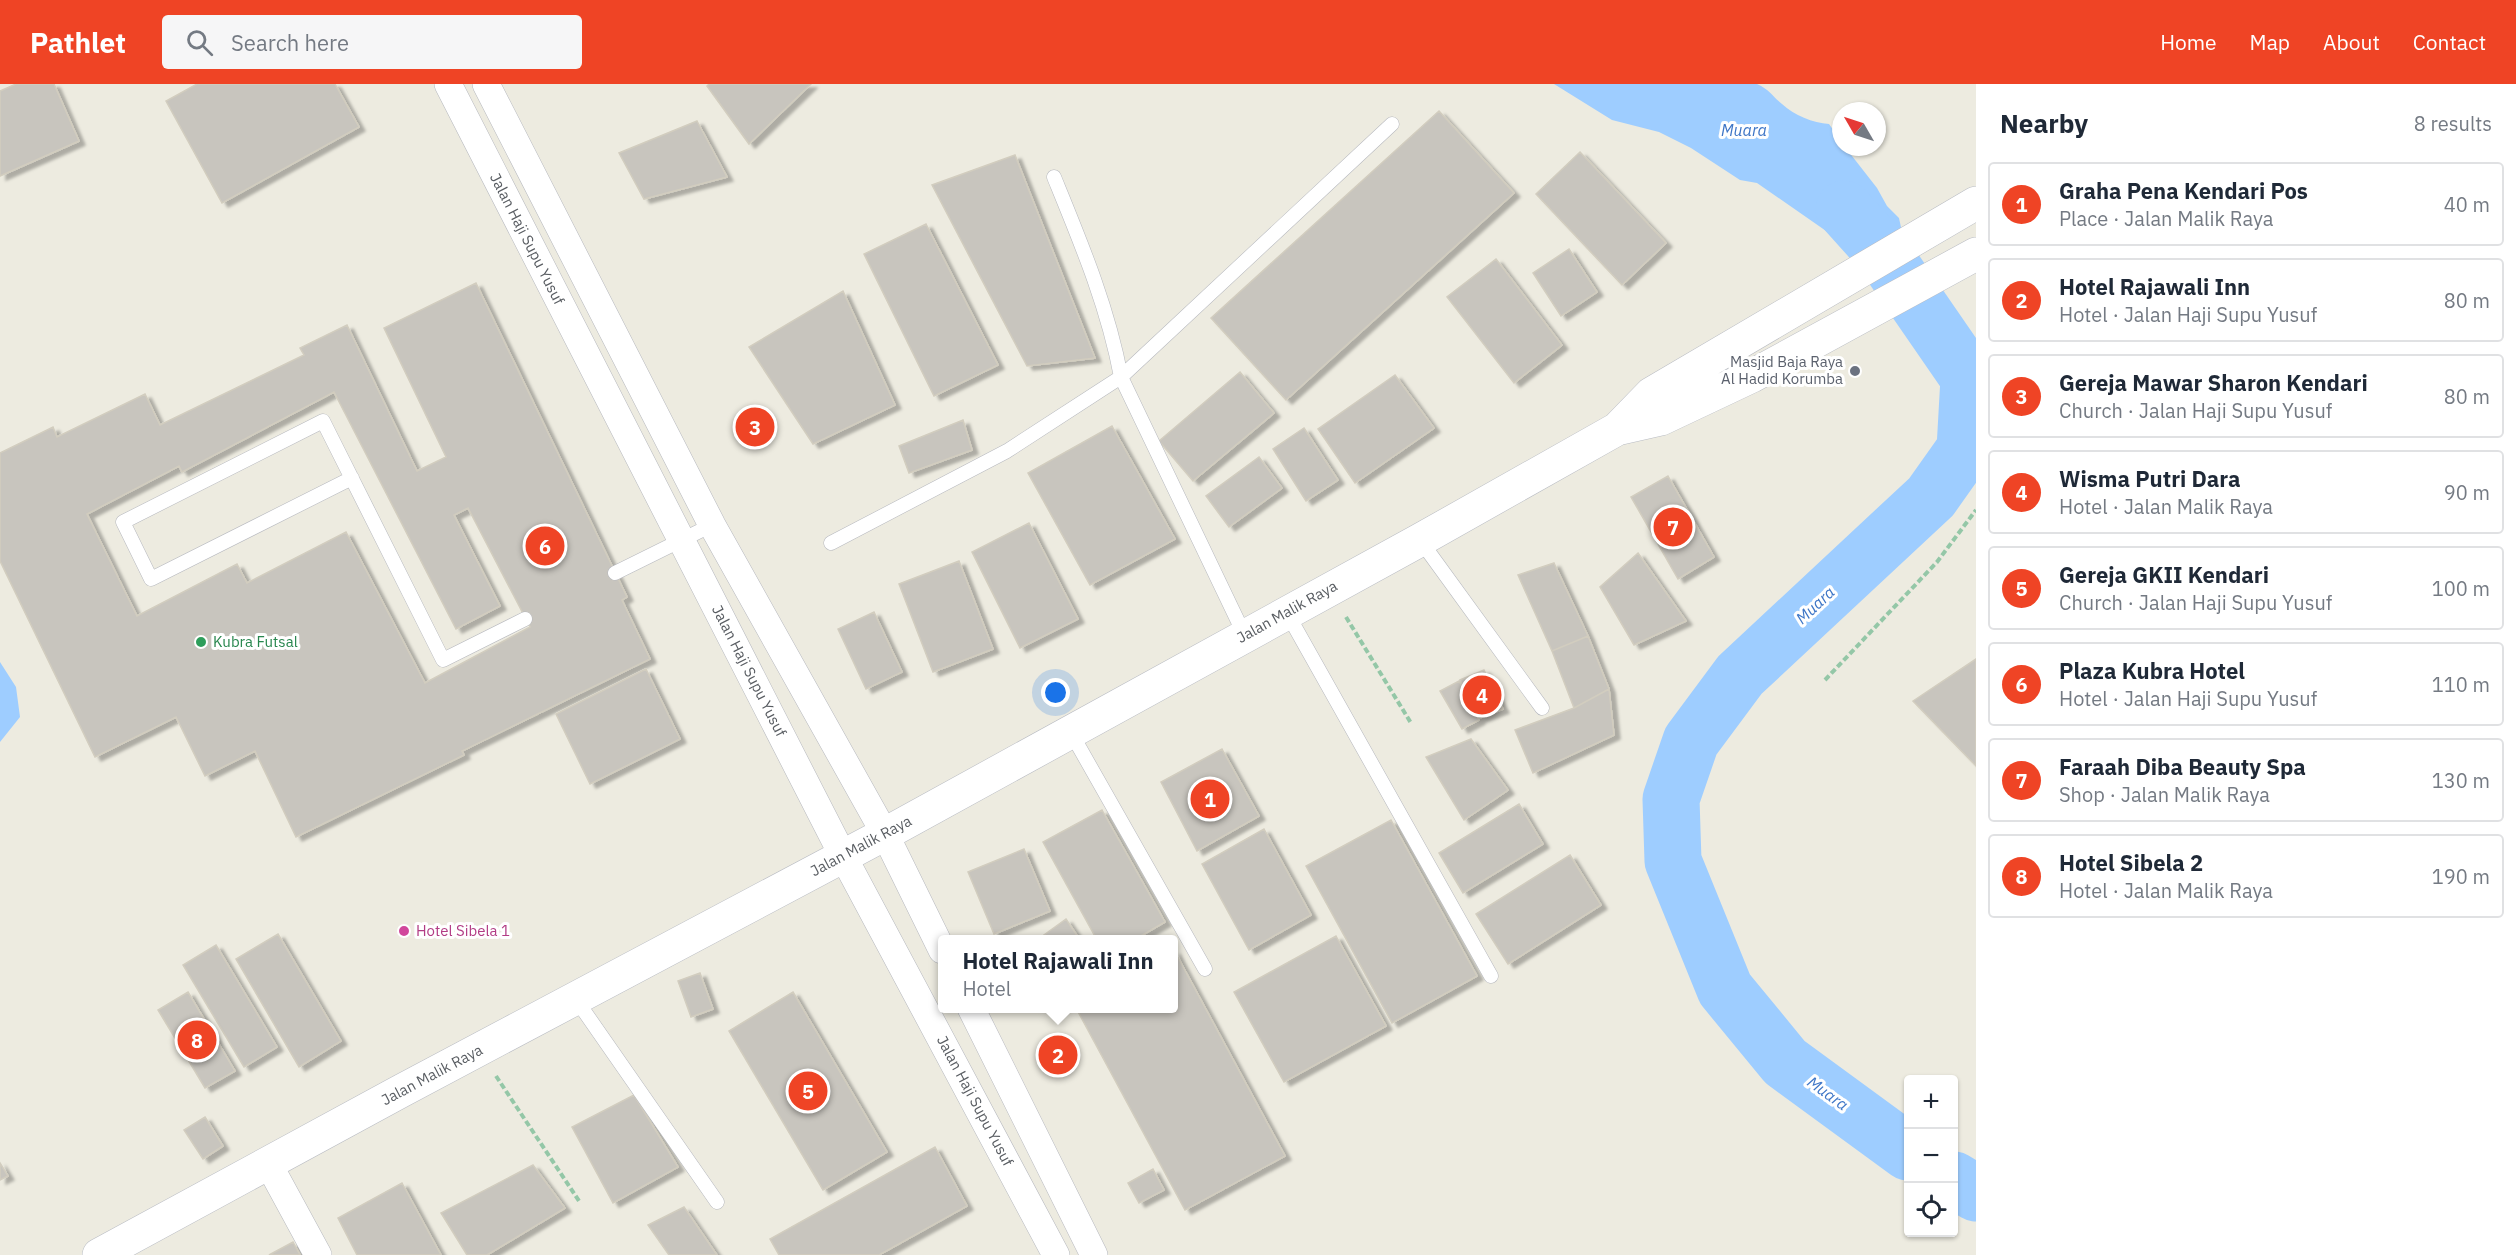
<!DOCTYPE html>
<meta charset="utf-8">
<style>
:root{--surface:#fff;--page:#f6f6f7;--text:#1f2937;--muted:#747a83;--line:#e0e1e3;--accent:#ef4425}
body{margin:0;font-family:"IBM Plex Sans",sans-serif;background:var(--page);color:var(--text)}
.controls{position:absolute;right:18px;bottom:18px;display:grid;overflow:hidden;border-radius:6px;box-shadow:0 2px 4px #0004}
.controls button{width:54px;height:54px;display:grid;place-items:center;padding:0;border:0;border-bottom:2px solid var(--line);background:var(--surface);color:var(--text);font:30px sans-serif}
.compass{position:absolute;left:1832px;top:18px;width:54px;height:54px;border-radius:50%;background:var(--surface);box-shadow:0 2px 4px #0004;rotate:309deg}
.you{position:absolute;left:1056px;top:609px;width:21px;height:21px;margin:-15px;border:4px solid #fff;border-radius:50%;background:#1a73e8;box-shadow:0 0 0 9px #1a73e833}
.badge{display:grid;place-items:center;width:39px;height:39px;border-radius:50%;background:var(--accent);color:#fff;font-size:20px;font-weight:700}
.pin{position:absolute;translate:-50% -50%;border:3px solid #fff;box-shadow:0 2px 6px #0006}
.popup{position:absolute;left:938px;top:851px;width:240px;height:78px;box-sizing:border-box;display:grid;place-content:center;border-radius:6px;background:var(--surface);filter:drop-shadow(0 2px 4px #0005);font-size:20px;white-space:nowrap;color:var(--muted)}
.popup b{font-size:22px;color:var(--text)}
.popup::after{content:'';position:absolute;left:50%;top:100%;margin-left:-12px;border:12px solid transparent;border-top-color:var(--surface)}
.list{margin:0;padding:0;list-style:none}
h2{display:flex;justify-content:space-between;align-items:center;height:78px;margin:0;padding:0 24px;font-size:26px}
h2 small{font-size:20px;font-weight:400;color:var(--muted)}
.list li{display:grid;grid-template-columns:39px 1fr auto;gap:18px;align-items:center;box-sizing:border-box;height:84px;margin:0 12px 12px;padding:0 12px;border:2px solid var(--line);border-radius:6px}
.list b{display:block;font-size:22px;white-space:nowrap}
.list p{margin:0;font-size:20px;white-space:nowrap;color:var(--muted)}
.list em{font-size:20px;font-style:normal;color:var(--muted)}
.icon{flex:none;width:33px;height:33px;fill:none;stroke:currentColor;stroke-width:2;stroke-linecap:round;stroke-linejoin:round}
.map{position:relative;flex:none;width:1976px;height:1171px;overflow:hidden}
header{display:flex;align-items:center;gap:36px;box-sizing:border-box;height:84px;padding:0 30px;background:var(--accent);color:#fff}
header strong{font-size:28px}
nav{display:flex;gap:33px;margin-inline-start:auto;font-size:21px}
.search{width:420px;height:54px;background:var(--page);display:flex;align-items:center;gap:15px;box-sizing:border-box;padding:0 21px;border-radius:6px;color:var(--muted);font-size:22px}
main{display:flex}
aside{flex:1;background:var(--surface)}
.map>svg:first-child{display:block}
.water{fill:#9ecdff}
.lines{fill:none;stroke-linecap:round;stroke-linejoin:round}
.river{stroke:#9ecdff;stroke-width:57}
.building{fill:#c8c5be;stroke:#d2cdbf;stroke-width:1.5;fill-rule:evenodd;filter:url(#shadow)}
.lane-casing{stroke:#b6b8be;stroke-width:15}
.street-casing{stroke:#b6b8be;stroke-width:28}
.secondary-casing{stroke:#b9bcc3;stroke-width:34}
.path{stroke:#94c7a7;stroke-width:4;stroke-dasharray:6 3;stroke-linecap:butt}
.lane{stroke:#fff;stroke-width:14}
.street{stroke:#fff;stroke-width:27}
.secondary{stroke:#fff;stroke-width:33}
.worship-dot{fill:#6b7280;stroke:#fff;stroke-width:2}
.leisure-dot{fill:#2e9e5b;stroke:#fff;stroke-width:2}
.hotel-dot{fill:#d1479c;stroke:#fff;stroke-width:2}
.labels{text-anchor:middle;stroke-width:6;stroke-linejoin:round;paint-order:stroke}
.street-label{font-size:15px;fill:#595d62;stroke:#fff}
.worship-label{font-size:15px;fill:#5b616d;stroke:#fff;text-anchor:end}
.leisure-label{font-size:15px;fill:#27864d;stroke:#fff;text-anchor:start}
.hotel-label{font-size:15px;fill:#b23c85;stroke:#fff;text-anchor:start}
.water-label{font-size:16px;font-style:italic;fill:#3d75c6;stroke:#fff}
</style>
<header>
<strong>Pathlet</strong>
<div class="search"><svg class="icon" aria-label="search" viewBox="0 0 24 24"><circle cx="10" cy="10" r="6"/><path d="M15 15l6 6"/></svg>Search here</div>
<nav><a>Home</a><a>Map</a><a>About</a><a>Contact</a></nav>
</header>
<main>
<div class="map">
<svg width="1976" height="1171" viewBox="0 0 1976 1171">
<defs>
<filter id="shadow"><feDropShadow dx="6" dy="4" stdDeviation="1.5" flood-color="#0004"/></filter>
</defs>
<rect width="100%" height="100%" fill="#edebe0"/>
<path class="water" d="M1554,0h203c13,6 15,12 25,20 12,11 31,19 47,20l12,17v6h4l32,41 10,18 12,12 3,14 -40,24 -105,-73 -17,-3 -49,-32 -32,-16 -47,-12z
M0,578l16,25 4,30 -20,25z"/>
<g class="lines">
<path class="river" d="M1844,125l36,40 89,129 -4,71 -34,48 -191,178 -49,66 -20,58 2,62 52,128 60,73 123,90
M1954,1096l22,13"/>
</g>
<path class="building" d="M16,0h38l25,57 -79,35v-85z
M197,0h138l24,43 -137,76 -56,-102z
M709,0h102l-62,60 -42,-58z
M1439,27l75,82 -228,207 -75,-82z
M697,37l30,56 -83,22 -25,-46z
M1580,68l86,91 -44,42 -86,-91z
M1015,71l80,203 -68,8 -95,-181z
M926,140l72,141 -64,31 -70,-142z
M1569,165l28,43 -36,24 -28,-43z
M1496,175l66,86 -48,38 -67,-86z
M476,199l151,314 -5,3 28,59 -188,92 2,4 -168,82 -41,-86 -50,25 -29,-59 -81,40 -95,-196v-108l53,-26 4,10 88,-43 15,31 144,-70 -4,-7 47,-23 70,146 29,-14 -62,-129zM334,308l122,237 44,-23 -46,-91 14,-7 62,119 -105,56 -79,-151 -99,51 -10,-19 -100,52 -50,-102 92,-48 3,6z
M843,207l52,114 -82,39 -64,-97z
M1240,288l34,41 -81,68 -34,-40z
M1395,291l39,53 -79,55 -37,-54z
M963,336l9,30 -63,23 -10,-27z
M1112,342l63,113 -85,46 -62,-112z
M1304,344l34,52 -32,21 -33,-52z
M1259,373l23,31 -53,39 -23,-31z
M1668,392l46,81 -36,22 -47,-82z
M1029,439l49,96 -58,29 -48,-96z
M1638,469l48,68 -52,24 -34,-58z
M959,477l34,88 -60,23 -34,-88z
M1554,479l34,73 -36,15 -34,-76z
M874,528l28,60 -36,17 -28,-60z
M1588,552l21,53 -35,19 -22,-57z
M1976,575v107l-63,-65z
M646,585l34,70 -90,45 -34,-70z
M1484,586l19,39 -23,9 -20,-38z
M1459,597l20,39 -17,9 -22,-38z
M1609,605l5,46 -81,38 -18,-43 59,-22z
M1471,655l37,51 -44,30 -38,-63z
M1222,665l37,67 -62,35 -36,-69z
M1519,720l24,40 -80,49 -24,-40z
M1102,726l63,112 -31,18h-37l-54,-98z
M1391,736l86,156 -85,47 -86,-157z
M1264,745l47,86 -62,35 -47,-86z
M1024,765l26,62 -56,23 -26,-62z
M1570,771l31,50 -93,59 -32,-50z
M1066,835l14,21h-43z
M278,850l63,107 -42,26 -63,-108z
M1336,852l50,90 -102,56 -50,-90z
M216,861l61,102 -33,20 -61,-102z
M1174,866l111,206 -100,54 -109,-202h98z
M700,889l13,36 -22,8 -13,-36z
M188,908l47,79 -30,17 -47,-78z
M793,908l94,160 -64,38 -94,-159z
M634,1011l44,72 -65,36 -41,-76z
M205,1033l18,29 -20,13 -19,-29z
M935,1063l32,59 -88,49h-100l-9,-16z
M0,1079l8,13 -8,4z
M533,1081l32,43 -78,47h-20l-26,-42z
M1153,1085l11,21 -25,13 -11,-20z
M402,1099l39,72h-84l-19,-37z
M684,1123l33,48h-48l-21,-30z
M293,1158l7,13h-31z"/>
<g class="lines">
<g class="lane-casing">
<path id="lane" d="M1054,93c27,66 54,130 67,200l124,259
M352,394l-201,101 -28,-57 200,-101 120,239 82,-41
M1420,456l122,168
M831,459l176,-92 114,-74 271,-253
M615,489l97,-48
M1287,529l204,363
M1070,647l135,238
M575,914l142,204"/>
</g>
<g class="street-casing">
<path id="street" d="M448,0l395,772 213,399
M486,0l226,441 173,309 57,116
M971,924l123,247
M268,1079l50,92"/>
</g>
<g class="secondary-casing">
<path id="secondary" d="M1617,345l44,-10 91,-43 224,-122
M99,1171l302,-164 484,-257 535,-294 197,-111 34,-35 325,-191"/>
</g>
<path class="path" d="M1346,533l65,106
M1825,596l112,-118 39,-52
M496,992l83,125"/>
<use href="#lane" class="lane"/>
<use href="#street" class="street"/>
<use href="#secondary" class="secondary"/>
</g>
<circle class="worship-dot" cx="1855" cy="287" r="6"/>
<circle class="leisure-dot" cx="201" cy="558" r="6"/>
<circle class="hotel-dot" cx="404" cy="847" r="6"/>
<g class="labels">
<g class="street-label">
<text transform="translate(527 155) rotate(63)" y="5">Jalan Haji Supu Yusuf</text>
<text transform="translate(1287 528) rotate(-29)" y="5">Jalan Malik Raya</text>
<text transform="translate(749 587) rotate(63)" y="5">Jalan Haji Supu Yusuf</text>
<text transform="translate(861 762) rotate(-28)" y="5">Jalan Malik Raya</text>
<text transform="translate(432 991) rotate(-28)" y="5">Jalan Malik Raya</text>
<text transform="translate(975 1017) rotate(62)" y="5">Jalan Haji Supu Yusuf</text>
</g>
<g class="worship-label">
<text x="1843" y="283">Masjid Baja Raya<tspan x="1843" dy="17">Al Hadid Korumba</tspan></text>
</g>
<g class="leisure-label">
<text x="213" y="563">Kubra Futsal</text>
</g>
<g class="hotel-label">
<text x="416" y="852">Hotel Sibela 1</text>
</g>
<g class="water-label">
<text x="1744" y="52">Muara</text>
<text transform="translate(1815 521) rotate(-43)" y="6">Muara</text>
<text transform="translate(1828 1009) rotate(36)" y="6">Muara</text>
</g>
</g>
</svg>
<div class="controls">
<button>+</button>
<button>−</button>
<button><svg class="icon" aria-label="locate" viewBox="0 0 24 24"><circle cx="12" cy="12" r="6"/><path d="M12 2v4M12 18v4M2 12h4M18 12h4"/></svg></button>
</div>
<svg class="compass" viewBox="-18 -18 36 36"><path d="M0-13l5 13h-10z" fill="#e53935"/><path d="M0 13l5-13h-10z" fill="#747a83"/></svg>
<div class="you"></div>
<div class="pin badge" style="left:1210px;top:715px">1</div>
<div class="pin badge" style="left:1058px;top:971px">2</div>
<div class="popup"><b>Hotel Rajawali Inn</b>Hotel</div>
<div class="pin badge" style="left:755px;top:343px">3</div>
<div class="pin badge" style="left:1482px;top:611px">4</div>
<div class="pin badge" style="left:808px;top:1007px">5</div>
<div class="pin badge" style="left:545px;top:462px">6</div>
<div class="pin badge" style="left:1673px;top:443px">7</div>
<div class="pin badge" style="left:197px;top:956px">8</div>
</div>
<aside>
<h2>Nearby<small>8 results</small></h2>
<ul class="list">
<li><span class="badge">1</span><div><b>Graha Pena Kendari Pos</b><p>Place · Jalan Malik Raya</p></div><em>40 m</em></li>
<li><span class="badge">2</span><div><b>Hotel Rajawali Inn</b><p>Hotel · Jalan Haji Supu Yusuf</p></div><em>80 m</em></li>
<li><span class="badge">3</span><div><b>Gereja Mawar Sharon Kendari</b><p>Church · Jalan Haji Supu Yusuf</p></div><em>80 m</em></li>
<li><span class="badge">4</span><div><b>Wisma Putri Dara</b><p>Hotel · Jalan Malik Raya</p></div><em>90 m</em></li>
<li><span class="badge">5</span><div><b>Gereja GKII Kendari</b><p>Church · Jalan Haji Supu Yusuf</p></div><em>100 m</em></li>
<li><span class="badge">6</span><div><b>Plaza Kubra Hotel</b><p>Hotel · Jalan Haji Supu Yusuf</p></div><em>110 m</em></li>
<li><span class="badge">7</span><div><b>Faraah Diba Beauty Spa</b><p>Shop · Jalan Malik Raya</p></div><em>130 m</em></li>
<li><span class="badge">8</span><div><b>Hotel Sibela 2</b><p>Hotel · Jalan Malik Raya</p></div><em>190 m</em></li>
</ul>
</aside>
</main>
